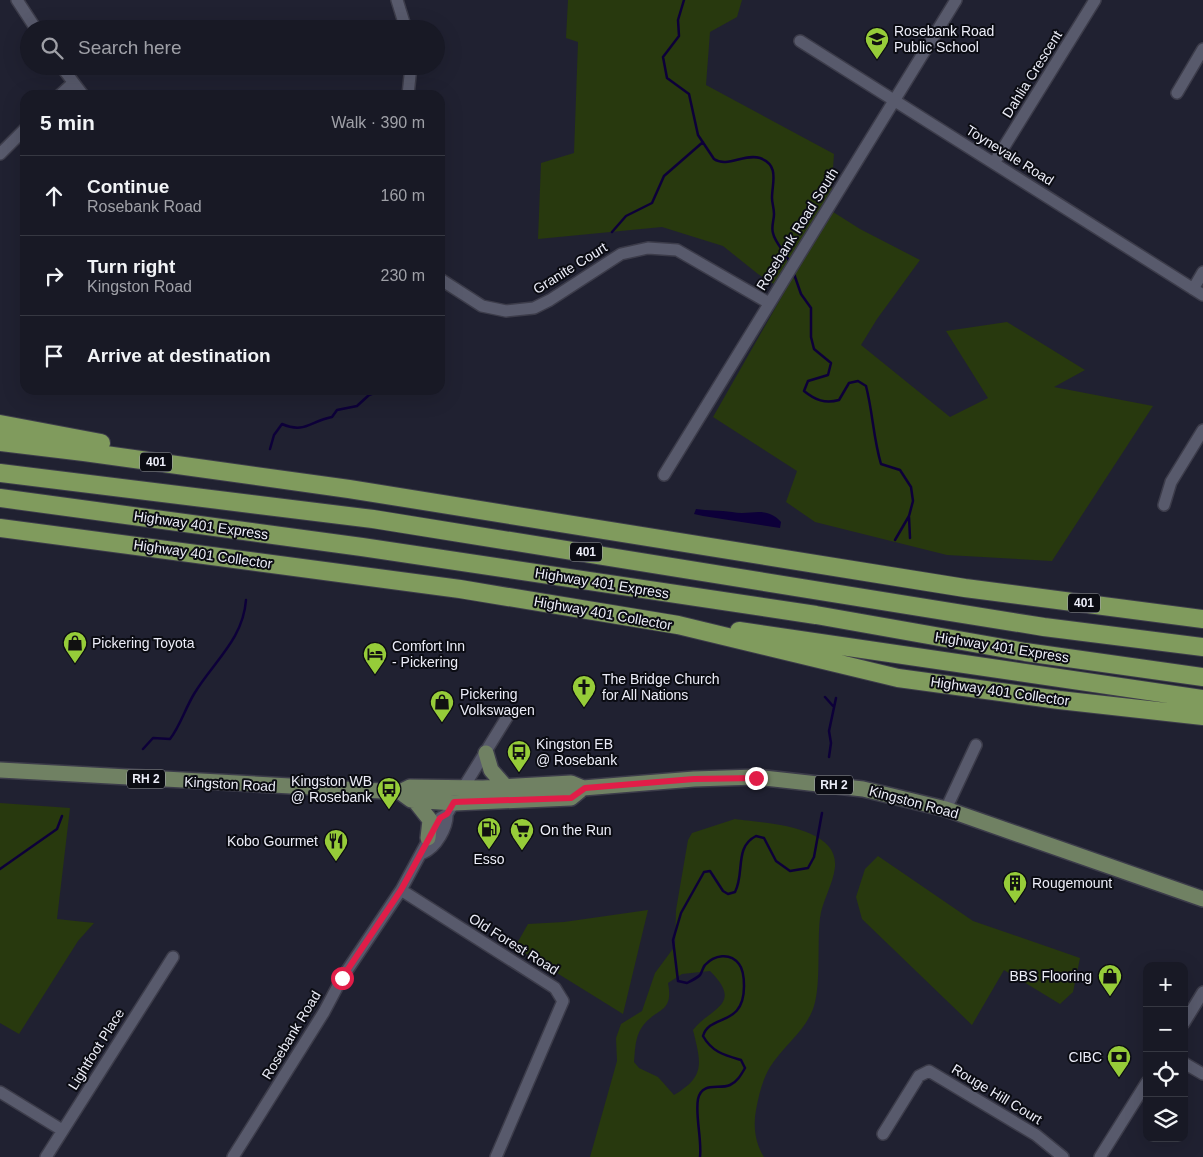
<!DOCTYPE html>
<meta charset="utf-8">
<style>
:root{--surface:#181925;--page:#21222d;--text:#f1f3f6;--muted:#9fa0a7;--line:#363842}
body{margin:0;font-family:Helvetica,sans-serif;background:var(--page);color:var(--text)}
.controls{position:absolute;right:15px;bottom:15px;display:grid;overflow:hidden;border-radius:10px;box-shadow:0 5px 20px #0002}
.controls button{width:45px;height:45px;display:grid;place-items:center;padding:0;border:0;border-bottom:1px solid var(--line);background:var(--surface);color:var(--text);font:25px sans-serif}
.stop{position:absolute;width:15px;height:15px;margin:-11px;border:4px solid #e11d48;border-radius:50%;background:#fff}
.stop.end{background:#e11d48;border-color:#fff;box-shadow:0 1px 5px #0008}
.list{margin:0;padding:0;list-style:none}
h2{display:flex;justify-content:space-between;align-items:center;height:65px;margin:0;padding:0 20px;font-size:21px}
h2 small{font-size:16px;font-weight:400;color:var(--muted)}
.list li{display:grid;grid-template-columns:32px 1fr auto;gap:15px;align-items:center;box-sizing:border-box;height:80px;padding:0 20px;border-top:1px solid var(--line)}
.list b{display:block;font-size:19px;white-space:nowrap}
.list p{margin:0;font-size:16px;white-space:nowrap;color:var(--muted)}
.list em{font-size:16px;font-style:normal;color:var(--muted)}
.icon{flex:none;width:28px;height:28px;fill:none;stroke:currentColor;stroke-width:2;stroke-linecap:round;stroke-linejoin:round}
.map{position:relative;flex:none;width:1203px;height:1157px;overflow:hidden}
.search{position:absolute;background:var(--surface);box-shadow:0 5px 20px #0002;left:20px;top:20px;width:425px;height:55px;display:flex;align-items:center;gap:12px;box-sizing:border-box;padding:0 18px;border-radius:28px;color:var(--muted);font-size:19px}
.panel{position:absolute;background:var(--surface);box-shadow:0 5px 20px #0002;left:20px;top:90px;width:425px;height:305px;border-radius:15px}
.map>svg:first-child{display:block}
.green{fill:#28390e;fill-rule:evenodd}
.water{fill:#0d0039}
.lines{fill:none;stroke-linecap:round;stroke-linejoin:round}
.stream{stroke:#0d0039;stroke-width:2.5}
.minor-casing{stroke:#3c3c4a;stroke-width:14}
.major-casing{stroke:#3c3c4a;stroke-width:18}
.highway-casing{stroke:#3c3c4a;stroke-width:20}
.minor{stroke:#585a6c;stroke-width:11}
.major{stroke:#708163;stroke-width:15}
.highway{stroke:#809b5d;stroke-width:18}
.route{stroke:#e11d48;stroke-width:6}
.labels{text-anchor:middle;stroke-width:4;stroke-linejoin:round;paint-order:stroke}
.shield{fill:#0b0c13;stroke:#a8aab3;stroke-width:1}
.shield-label{font-size:12px;font-weight:bold;fill:#ecedf8}
.poi-label{font-size:14px;fill:#ecedf8;stroke:#0b0c13;text-anchor:start}
.street-label{font-size:14px;fill:#ecedf8;stroke:#0b0c13}
</style>
<div class="map">
<svg width="1203" height="1157" viewBox="0 0 1203 1157">
<rect width="100%" height="100%" fill="#202131"/>
<path class="green" d="M568,0h174l-5,17 -27,15 -4,53 128,69 -4,56 30,19 60,31 -43,59 -16,26 89,72 38,-19 -42,-67 61,-9 78,48 -31,17 99,19 -101,155 -105,-6 -132,-33 -29,-20 11,-31 -84,-54 72,-126 -27,-17 -35,-28 -61,-19 -124,12 3,-76 33,-10 4,-111 -12,-4z
M0,803l70,5 -13,111 37,4 -16,18 -59,93 -19,-11z
M735,819c27,4 104,6 100,48 -2,18 -13,34 -15,51 -3,25 1,66 -6,88 -8,25 -30,39 -44,61 -8,14 -11,27 -14,43 -3,16 -1,33 8,47h-174l27,-96 -1,-23 5,-14 21,-13 13,-38 20,-27 1,-36 12,-70 4,-7zM710,971c34,34 1,36 -17,59 8,33 13,46 -19,65l-16,-18 -19,-9 -5,-6c1,-12 1,-25 8,-35 14,-20 32,-13 26,-44l14,-9z
M878,856l95,65 107,37 -7,34 -13,12 -56,-34 -32,55 -110,-106 -6,-22 9,-28z
M648,910l-25,104 -108,-67 13,-23 36,-2z"/>
<path class="water" d="M696,509c12,2 24,1 36,3 19,4 34,-7 49,10l-1,6 -77,-12 -9,-2z"/>
<g class="lines">
<path class="stream" d="M684,0l-6,20 1,16 -16,21 4,21 22,16 9,41 16,24c13,9 31,-6 46,-1 20,7 12,25 12,40 0,5 2,10 2,16 0,6 -3,13 -1,19 2,10 13,20 17,30
M612,232l14,-16 26,-13 12,-27 39,-34
M793,271l8,23 10,14v29l3,12 17,14 -3,12 -20,6 -4,10c11,9 21,13 35,9l10,-17 9,-2 8,5c7,27 7,51 15,78l19,6 11,17 2,14 -4,15 -14,24
M270,449l4,-14 8,-11c23,10 28,-3 50,-7l5,-7 20,-4 12,-11 13,-5
M909,517l1,21
M825,697l8,9
M143,749l10,-11 17,1c10,-13 15,-30 24,-45 19,-32 49,-54 52,-94
M829,757l2,-14 -2,-12 7,-33
M0,869l57,-40 5,-13
M700,1157c2,-18 -5,-41 -2,-58 4,-18 21,-9 32,-14 7,-3 11,-10 15,-17l-4,-8c-17,-5 -29,-8 -38,-24 7,-23 41,-8 41,-50 0,-6 -1,-17 -5,-22 -9,-12 -25,-9 -34,1 -2,2 -3,7 -5,10 -3,3 -9,6 -13,8l-9,-2 -5,-41 8,-27 23,-41 6,-1 13,20 5,3 7,-2c10,-19 -1,-45 21,-56l8,2 12,23 14,10 18,-3 6,-11 8,-44"/>
<g class="minor-casing">
<path id="minor" d="M17,0l19,29
M397,0l9,29
M800,41l403,254
M61,66l22,29
M1177,93l26,-44
M60,95l13,-12
M408,95l3,-29
M0,154l25,-25
M994,163l101,-163
M440,279l42,27 24,5 28,-3 16,-8 71,-46 27,-6 29,2 92,53
M1193,289l10,-17
M664,475l292,-475
M1164,505l7,-23 32,-52
M946,809l30,-64
M423,853c13,-5 25,-26 24,-39
M401,890l154,98 8,13 -67,156
M1184,1023l19,-31
M1184,1063l19,11
M0,1092l62,38
M883,1134l36,-58 10,-5 107,64 27,22
M46,1157l127,-200
M233,1157l91,-145 18,-34 59,-88 39,-72 7,-4 62,-100
M1100,1157l47,-75"/>
</g>
<g class="major-casing">
<path id="major" d="M486,753l5,17 14,16
M0,770l400,22 10,-5 73,1 88,-5 12,5 111,-9 62,-2 107,12 83,20 257,90
M400,792l11,8 43,3 117,-5 12,-10
M415,801l15,19 -2,18"/>
</g>
<g class="highway-casing">
<path id="highway" d="M0,424l101,19
M0,442l84,10 265,37 616,99 238,31
M0,473l373,46 671,108 159,20
M0,498l362,49 454,68 209,37 178,25
M0,528l460,61 218,36 220,53 161,22 144,16
M739,631l464,68"/>
</g>
<use href="#minor" class="minor"/>
<use href="#major" class="major"/>
<use href="#highway" class="highway"/>
</g>
<g class="lines">
<path class="route" d="M342,978l59,-88 39,-72 7,-4 7,-12 117,-4 14,-10 109,-9 62,-1"/>
</g>
<defs>
<g id="school-pin" transform="scale(1.25)"><path d="M0 17L-7.5 6A9.5 9.5 0 1 1 7.5 6Z" fill="#96cc39" stroke="#0b0c13"/><path d="M0-5L7-2L0 1L-7-2ZM-4 1L0 2.5L4 1V4Q0 6-4 4Z" fill="#111"/></g>
<g id="shop-pin" transform="scale(1.25)"><path d="M0 17L-7.5 6A9.5 9.5 0 1 1 7.5 6Z" fill="#96cc39" stroke="#0b0c13"/><path d="M-5-2.5h2.3a2.7 3.5 0 0 1 5.4 0H5L5.5 6h-11ZM-1.5-2.5h3a1.5 2.3 0 0 0-3 0Z" fill="#111"/></g>
<g id="hotel-pin" transform="scale(1.25)"><path d="M0 17L-7.5 6A9.5 9.5 0 1 1 7.5 6Z" fill="#96cc39" stroke="#0b0c13"/><path d="M-6-4.5h1.5V1H6V5H4.5V3h-9V5H-6ZM-4 0a1.8 1.8 0 1 1 3.6 0ZM.5 0V-2.5h3Q6-2.5 6 0Z" fill="#111"/></g>
<g id="church-pin" transform="scale(1.25)"><path d="M0 17L-7.5 6A9.5 9.5 0 1 1 7.5 6Z" fill="#96cc39" stroke="#0b0c13"/><path d="M-1.2-6h2.4v3.5h3.3v2.4h-3.3V6h-2.4V-.1h-3.3v-2.4h3.3Z" fill="#111"/></g>
<g id="bus-pin" transform="scale(1.25)"><path d="M0 17L-7.5 6A9.5 9.5 0 1 1 7.5 6Z" fill="#96cc39" stroke="#0b0c13"/><path d="M-5-6H5V4H4V6H2V4H-2V6H-4V4H-5ZM-3.5-4V0h7V-4ZM-3.5 1.2v1.5H-2V1.2ZM2 1.2v1.5H3.5V1.2Z" fill="#111"/></g>
<g id="fuel-pin" transform="scale(1.25)"><path d="M0 17L-7.5 6A9.5 9.5 0 1 1 7.5 6Z" fill="#96cc39" stroke="#0b0c13"/><path d="M-5.5-6h7V0h2V4h1.3V-2.5L3-4.5l.8-.8L6-3V5H2.5V1h-1V6h-7ZM-4.2-4.7v3.2H.2V-4.7Z" fill="#111"/></g>
<g id="supermarket-pin" transform="scale(1.25)"><path d="M0 17L-7.5 6A9.5 9.5 0 1 1 7.5 6Z" fill="#96cc39" stroke="#0b0c13"/><path d="M-6-5.5h2.5l.6 2H6L4.5 2H-2.5L-4.4-4H-6ZM-1.5 3.2a1.3 1.3 0 1 0 .1 0ZM3 3.2a1.3 1.3 0 1 0 .1 0Z" fill="#111"/></g>
<g id="restaurant-pin" transform="scale(1.25)"><path d="M0 17L-7.5 6A9.5 9.5 0 1 1 7.5 6Z" fill="#96cc39" stroke="#0b0c13"/><path d="M-5-6h1v4h1v-4h1v4h1v-4h1v5L-1.5 .5V6h-2V.5L-5-1ZM5-6V6H3V1.5H1.5Q1.5-4 5-6Z" fill="#111"/></g>
<g id="building-pin" transform="scale(1.25)"><path d="M0 17L-7.5 6A9.5 9.5 0 1 1 7.5 6Z" fill="#96cc39" stroke="#0b0c13"/><path d="M-4-6H4V6H1V3H-1V6H-4ZM-2.5-4.3h1.7v1.8h-1.7ZM.8-4.3h1.7v1.8H.8ZM-2.5-1h1.7V.8h-1.7ZM.8-1h1.7V.8H.8Z" fill="#111"/></g>
<g id="bank-pin" transform="scale(1.25)"><path d="M0 17L-7.5 6A9.5 9.5 0 1 1 7.5 6Z" fill="#96cc39" stroke="#0b0c13"/><path d="M-6-4H6V4H-6ZM0-2.3a2.3 2.3 0 1 0 0 4.6a2.3 2.3 0 1 0 0-4.6Z" fill="#111"/></g>
</defs>
<g fill-rule="evenodd">
<use href="#school-pin" x="877" y="39"/>
<use href="#shop-pin" x="75" y="643"/>
<use href="#hotel-pin" x="375" y="654"/>
<use href="#church-pin" x="584" y="687"/>
<use href="#shop-pin" x="442" y="702"/>
<use href="#bus-pin" x="519" y="752"/>
<use href="#bus-pin" x="389" y="789"/>
<use href="#fuel-pin" x="489" y="829"/>
<use href="#supermarket-pin" x="522" y="830"/>
<use href="#restaurant-pin" x="336" y="841"/>
<use href="#building-pin" x="1015" y="883"/>
<use href="#shop-pin" x="1110" y="976"/>
<use href="#bank-pin" x="1119" y="1057"/>
</g>
<g class="labels">
<g class="shield">
<rect x="140" y="452.5" width="32" height="19" rx="4"/>
<rect x="570" y="542.5" width="32" height="19" rx="4"/>
<rect x="1068" y="593.5" width="32" height="19" rx="4"/>
<rect x="127" y="769.5" width="38" height="19" rx="4"/>
<rect x="815" y="775.5" width="38" height="19" rx="4"/>
</g>
<g class="shield-label">
<text x="156" y="466">401</text>
<text x="586" y="556">401</text>
<text x="1084" y="607">401</text>
<text x="146" y="783">RH 2</text>
<text x="834" y="789">RH 2</text>
</g>
<g class="poi-label">
<text x="894" y="36">Rosebank Road<tspan x="894" dy="16">Public School</tspan></text>
<text x="92" y="648">Pickering Toyota</text>
<text x="392" y="651">Comfort Inn<tspan x="392" dy="16">- Pickering</tspan></text>
<text x="602" y="684">The Bridge Church<tspan x="602" dy="16">for All Nations</tspan></text>
<text x="460" y="699">Pickering<tspan x="460" dy="16">Volkswagen</tspan></text>
<text x="536" y="749">Kingston EB<tspan x="536" dy="16">@ Rosebank</tspan></text>
<text x="372" y="786" text-anchor="end">Kingston WB<tspan x="372" dy="16">@ Rosebank</tspan></text>
<text x="540" y="835">On the Run</text>
<text x="318" y="846" text-anchor="end">Kobo Gourmet</text>
<text x="489" y="864" text-anchor="middle">Esso</text>
<text x="1032" y="888">Rougemount</text>
<text x="1092" y="981" text-anchor="end">BBS Flooring</text>
<text x="1102" y="1062" text-anchor="end">CIBC</text>
</g>
<g class="street-label">
<text transform="translate(1032 74) rotate(-58)" y="5">Dahlia Crescent</text>
<text transform="translate(1010 155) rotate(32)" y="5">Toynevale Road</text>
<text transform="translate(797 229) rotate(-58)" y="5">Rosebank Road South</text>
<text transform="translate(570 268) rotate(-32)" y="5">Granite Court</text>
<text transform="translate(201 525) rotate(8)" y="5">Highway 401 Express</text>
<text transform="translate(203 554) rotate(8)" y="5">Highway 401 Collector</text>
<text transform="translate(602 583) rotate(9)" y="5">Highway 401 Express</text>
<text transform="translate(603 613) rotate(10)" y="5">Highway 401 Collector</text>
<text transform="translate(1002 647) rotate(9)" y="5">Highway 401 Express</text>
<text transform="translate(1000 691) rotate(8)" y="5">Highway 401 Collector</text>
<text transform="translate(230 784) rotate(3)" y="5">Kingston Road</text>
<text transform="translate(914 802) rotate(15)" y="5">Kingston Road</text>
<text transform="translate(514 944) rotate(32)" y="5">Old Forest Road</text>
<text transform="translate(291 1035) rotate(-59)" y="5">Rosebank Road</text>
<text transform="translate(96 1049) rotate(-58)" y="5">Lightfoot Place</text>
<text transform="translate(997 1094) rotate(31)" y="5">Rouge Hill Court</text>
</g>
</g>
</svg>
<div class="controls">
<button>+</button>
<button>−</button>
<button><svg class="icon" aria-label="locate" viewBox="0 0 24 24"><circle cx="12" cy="12" r="6"/><path d="M12 2v4M12 18v4M2 12h4M18 12h4"/></svg></button>
<button><svg class="icon" aria-label="layers" viewBox="0 0 24 24"><path d="M12 4l9 5-9 5-9-5zM3 14l9 5 9-5"/></svg></button>
</div>
<div class="stop" style="left:342px;top:978px"></div>
<div class="stop end" style="left:756px;top:778px"></div>
<div class="search"><svg class="icon" aria-label="search" viewBox="0 0 24 24"><circle cx="10" cy="10" r="6"/><path d="M15 15l6 6"/></svg>Search here</div>
<section class="panel">
<h2>5 min<small>Walk · 390 m</small></h2>
<ul class="list">
<li><svg class="icon" aria-label="ahead" viewBox="0 0 24 24"><path d="M12 20V5M6 11l6-6 6 6"/></svg><div><b>Continue</b><p>Rosebank Road</p></div><em>160 m</em></li>
<li><svg class="icon" aria-label="right" viewBox="0 0 24 24"><path d="M7 20v-9h11M14 6l5 5-5 5"/></svg><div><b>Turn right</b><p>Kingston Road</p></div><em>230 m</em></li>
<li><svg class="icon" aria-label="arrive" viewBox="0 0 24 24"><path d="M6 21V4h12l-3 4 3 4H6"/></svg><div><b>Arrive at destination</b></div></li>
</ul>
</section>
</div>
